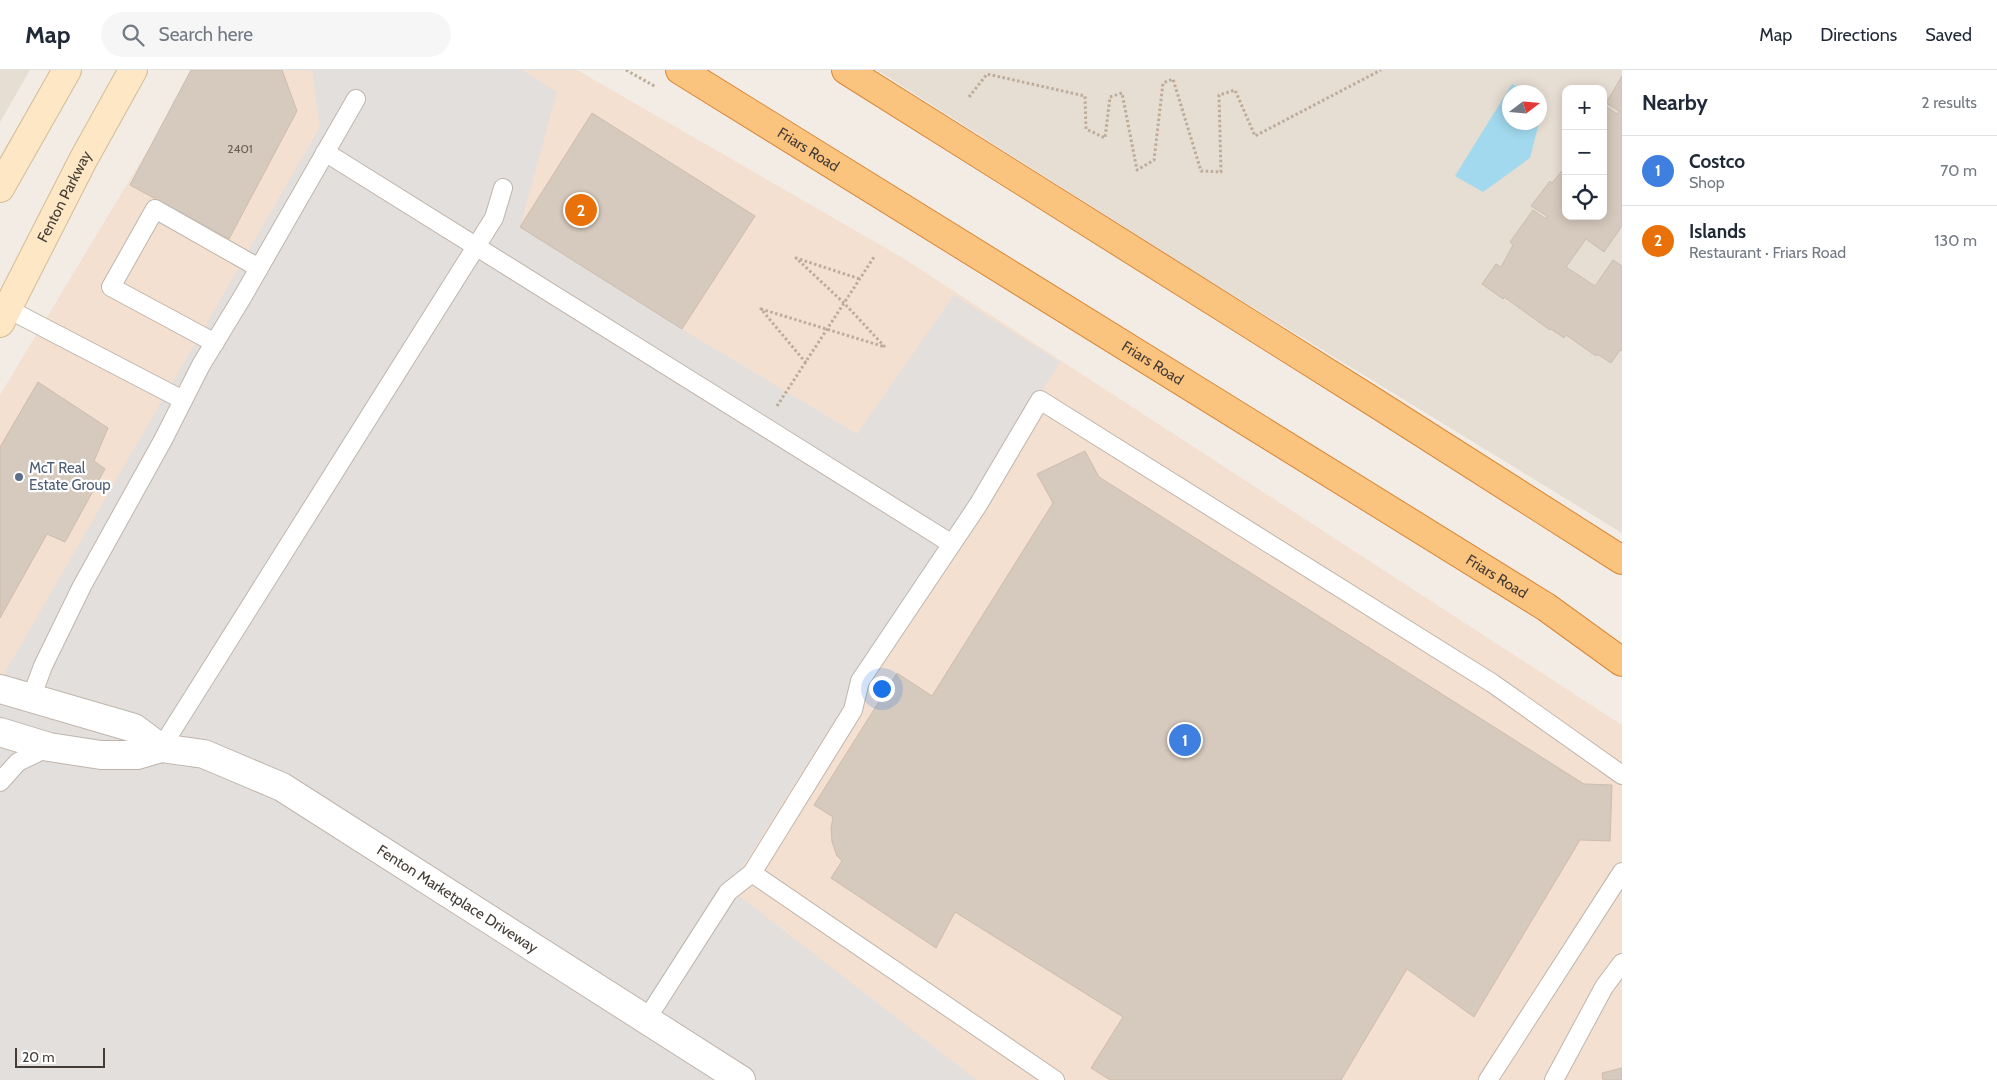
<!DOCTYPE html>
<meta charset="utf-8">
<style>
:root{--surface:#fff;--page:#f6f6f7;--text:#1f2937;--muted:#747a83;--line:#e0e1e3;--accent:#f41e1a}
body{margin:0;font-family:Cabin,sans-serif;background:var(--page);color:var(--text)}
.controls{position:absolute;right:15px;top:15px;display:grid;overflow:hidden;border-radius:10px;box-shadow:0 2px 12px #0003}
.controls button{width:45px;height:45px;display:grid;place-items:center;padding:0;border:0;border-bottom:1px solid var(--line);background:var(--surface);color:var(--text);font:25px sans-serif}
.compass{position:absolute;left:1502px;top:15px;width:45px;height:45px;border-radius:50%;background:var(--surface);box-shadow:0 2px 12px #0003;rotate:74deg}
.scale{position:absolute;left:15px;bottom:12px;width:90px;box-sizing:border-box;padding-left:5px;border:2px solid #443c35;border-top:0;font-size:14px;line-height:18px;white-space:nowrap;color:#443c35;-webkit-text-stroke:4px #fff;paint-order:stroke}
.you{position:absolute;left:881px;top:618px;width:18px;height:18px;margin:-12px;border:4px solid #fff;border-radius:50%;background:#1a73e8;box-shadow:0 0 0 8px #1a73e833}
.badge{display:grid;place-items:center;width:32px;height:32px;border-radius:50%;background:var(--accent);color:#fff;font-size:16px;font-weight:700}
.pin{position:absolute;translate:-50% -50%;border:2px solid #fff;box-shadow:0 1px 5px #0006}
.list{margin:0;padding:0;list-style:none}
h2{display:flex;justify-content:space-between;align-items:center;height:65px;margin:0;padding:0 20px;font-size:21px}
h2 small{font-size:16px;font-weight:400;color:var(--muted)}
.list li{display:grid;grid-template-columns:32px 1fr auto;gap:15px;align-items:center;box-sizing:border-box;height:70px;padding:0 20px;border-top:1px solid var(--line)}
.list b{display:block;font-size:19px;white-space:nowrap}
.list p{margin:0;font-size:16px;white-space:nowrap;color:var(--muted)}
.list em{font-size:16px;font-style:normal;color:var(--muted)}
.icon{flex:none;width:28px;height:28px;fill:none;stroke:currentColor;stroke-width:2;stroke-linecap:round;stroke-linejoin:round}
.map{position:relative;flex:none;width:1622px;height:1010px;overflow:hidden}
header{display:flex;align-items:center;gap:30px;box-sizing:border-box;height:70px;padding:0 25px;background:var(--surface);border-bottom:1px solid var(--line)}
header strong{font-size:24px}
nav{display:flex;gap:28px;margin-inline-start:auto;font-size:18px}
.search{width:350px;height:45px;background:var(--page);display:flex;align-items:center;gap:12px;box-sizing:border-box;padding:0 18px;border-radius:28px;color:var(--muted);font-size:19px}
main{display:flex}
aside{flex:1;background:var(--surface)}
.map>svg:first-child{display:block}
.residential{fill:#e6ddd3;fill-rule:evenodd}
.commercial{fill:#f4e0d0}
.parking{fill:#e3dfdd}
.water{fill:#a2d9ee}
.building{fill:#d6c9bd;stroke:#cdbdae}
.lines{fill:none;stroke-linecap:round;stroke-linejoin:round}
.service-casing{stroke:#c0b5ab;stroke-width:20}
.minor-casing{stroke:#c0b5ab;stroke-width:30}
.secondary-casing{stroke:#d4bc98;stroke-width:30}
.trunk-casing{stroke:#d88838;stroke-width:30}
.path{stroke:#beac99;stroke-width:3;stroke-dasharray:2.5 2.5;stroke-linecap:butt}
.service{stroke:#fff;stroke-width:18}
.minor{stroke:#fff;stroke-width:28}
.secondary{stroke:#fde7c4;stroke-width:28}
.trunk{stroke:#fac37e;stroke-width:28}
.service-dot{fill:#5c6f8a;stroke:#fff;stroke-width:2}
.labels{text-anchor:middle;stroke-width:4.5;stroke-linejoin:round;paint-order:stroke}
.number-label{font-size:12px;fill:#685f57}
.street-label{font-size:15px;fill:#443c35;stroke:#fff}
.service-label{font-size:15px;fill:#4e5e75;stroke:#fff;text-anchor:start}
</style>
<header>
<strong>Map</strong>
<div class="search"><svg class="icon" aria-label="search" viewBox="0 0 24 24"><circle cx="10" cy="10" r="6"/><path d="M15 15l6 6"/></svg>Search here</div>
<nav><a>Map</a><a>Directions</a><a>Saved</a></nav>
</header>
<main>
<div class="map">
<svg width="1622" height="1010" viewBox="0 0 1622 1010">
<rect width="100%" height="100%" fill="#f2ece5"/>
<path class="residential" d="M0,0h30l-30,52z
M877,0h745v463l-430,-263zM1566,19h37v127h-37zM1510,22h30v30h-30z"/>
<path class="commercial" d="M196,0h381l326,188 719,467v355h-1622v-685z"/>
<path class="parking" d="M312,0h210l35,22 -37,135 162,102 175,105 97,-139 106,67 -331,526 248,192h-977v-399l320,-554z"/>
<path class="water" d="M1512,14l15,8h-17v30l29,1 -9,35 -47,34 -28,-16z"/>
<path class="building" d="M191,0h91l15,41 -68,128 -99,-54z
M1622,6v150l-18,26 -18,-13 -20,28 29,19 18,-26 9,6v85l-2,-1 -9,13 -14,-9 -1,2 -30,-21 -2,3 -13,-9 -1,1 -46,-33 -1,2 -21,-15 14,-20 5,3 12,-22 -3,-3 23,-32 13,9 1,-3 -16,-10 19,-25 2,2 14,-17v50h37v-112l14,10 2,-3 -13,-8z
M592,43l163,103 -73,113 -162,-102z
M38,312l70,46 -14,33 11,8 -40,73 -18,-8 -47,84v-171z
M1085,381l14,26 485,307 28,1 -2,56 -30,-1 -106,177 -67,-48 -66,111h-231l-19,-12 32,-51 -168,-105 -19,36 -105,-70 11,-17 -5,-5 -5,-14 -1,-14 2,-11 -19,-12 83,-132 35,23 121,-193 -16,-29z
M1622,998v12h-19l-1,-7z"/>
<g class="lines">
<g class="service-casing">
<path id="service" d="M325,82l627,392
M8,239l175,91
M215,273l-104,-56 44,-78 104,59
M31,628l12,-32 39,-80 81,-146 38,-75 42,-69 113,-197
M161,678l333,-530 9,-30
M0,712l18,-20 31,-15
M646,950l82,-128 24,-19
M1055,1010l-303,-207 101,-163 7,-29 118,-176 62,-105 452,283 130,92
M1488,1010l134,-208
M1554,1010l50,-93 18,-24"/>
</g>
<g class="minor-casing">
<g id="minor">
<path d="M0,619l134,39 27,20"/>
<path id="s1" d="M0,662l49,15 52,8h36l24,-7 43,6 78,33 459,293"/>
</g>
</g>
<g class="secondary-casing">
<g id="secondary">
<path d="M0,118l67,-118"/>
<path id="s2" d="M0,253l83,-163 50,-90"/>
</g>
</g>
<g class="trunk-casing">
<g id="trunk">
<path id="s3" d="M680,0l866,537 76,55"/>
<path d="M846,0l528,332 248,158"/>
</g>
</g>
<path class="path" d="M626,0l30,17
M969,27l18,-23 98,22 1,33 19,9 5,-41 12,-4 15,77 17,-10 9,-77 10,-4 28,92 20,1 -2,-77 16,-5 20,46 126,-66
M806,293l-45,-54 124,38 -41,-44 -48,-45 64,21
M777,336l97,-149"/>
<use href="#service" class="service"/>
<use href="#minor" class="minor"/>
<use href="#secondary" class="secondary"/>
<use href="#trunk" class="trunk"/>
</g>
<circle class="service-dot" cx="19" cy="407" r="5"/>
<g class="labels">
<g class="number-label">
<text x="240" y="83">2401</text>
</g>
<g class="street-label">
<text dy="5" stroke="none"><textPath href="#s3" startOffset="151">Friars Road</textPath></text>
<text dy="5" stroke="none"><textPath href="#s2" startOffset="142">Fenton Parkway</textPath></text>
<text dy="5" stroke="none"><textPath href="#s3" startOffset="556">Friars Road</textPath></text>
<text dy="5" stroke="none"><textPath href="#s3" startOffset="961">Friars Road</textPath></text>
<text dy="5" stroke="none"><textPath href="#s1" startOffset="501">Fenton Marketplace Driveway</textPath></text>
</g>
<g class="service-label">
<text x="29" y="403">McT Real<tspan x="29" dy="17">Estate Group</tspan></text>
</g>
</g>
</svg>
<div class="controls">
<button>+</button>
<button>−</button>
<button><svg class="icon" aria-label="locate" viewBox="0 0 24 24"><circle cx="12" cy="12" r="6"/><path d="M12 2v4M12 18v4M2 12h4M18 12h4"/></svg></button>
</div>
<svg class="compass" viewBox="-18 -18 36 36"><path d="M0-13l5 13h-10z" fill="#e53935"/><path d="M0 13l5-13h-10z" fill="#747a83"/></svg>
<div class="scale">20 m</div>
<div class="you"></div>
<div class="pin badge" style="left:1185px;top:670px;background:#3f7fe0">1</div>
<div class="pin badge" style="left:581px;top:140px;background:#e8710a">2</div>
</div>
<aside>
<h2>Nearby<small>2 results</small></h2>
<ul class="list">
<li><span class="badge" style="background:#3f7fe0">1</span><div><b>Costco</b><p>Shop</p></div><em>70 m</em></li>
<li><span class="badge" style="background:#e8710a">2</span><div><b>Islands</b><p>Restaurant · Friars Road</p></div><em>130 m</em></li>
</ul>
</aside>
</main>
